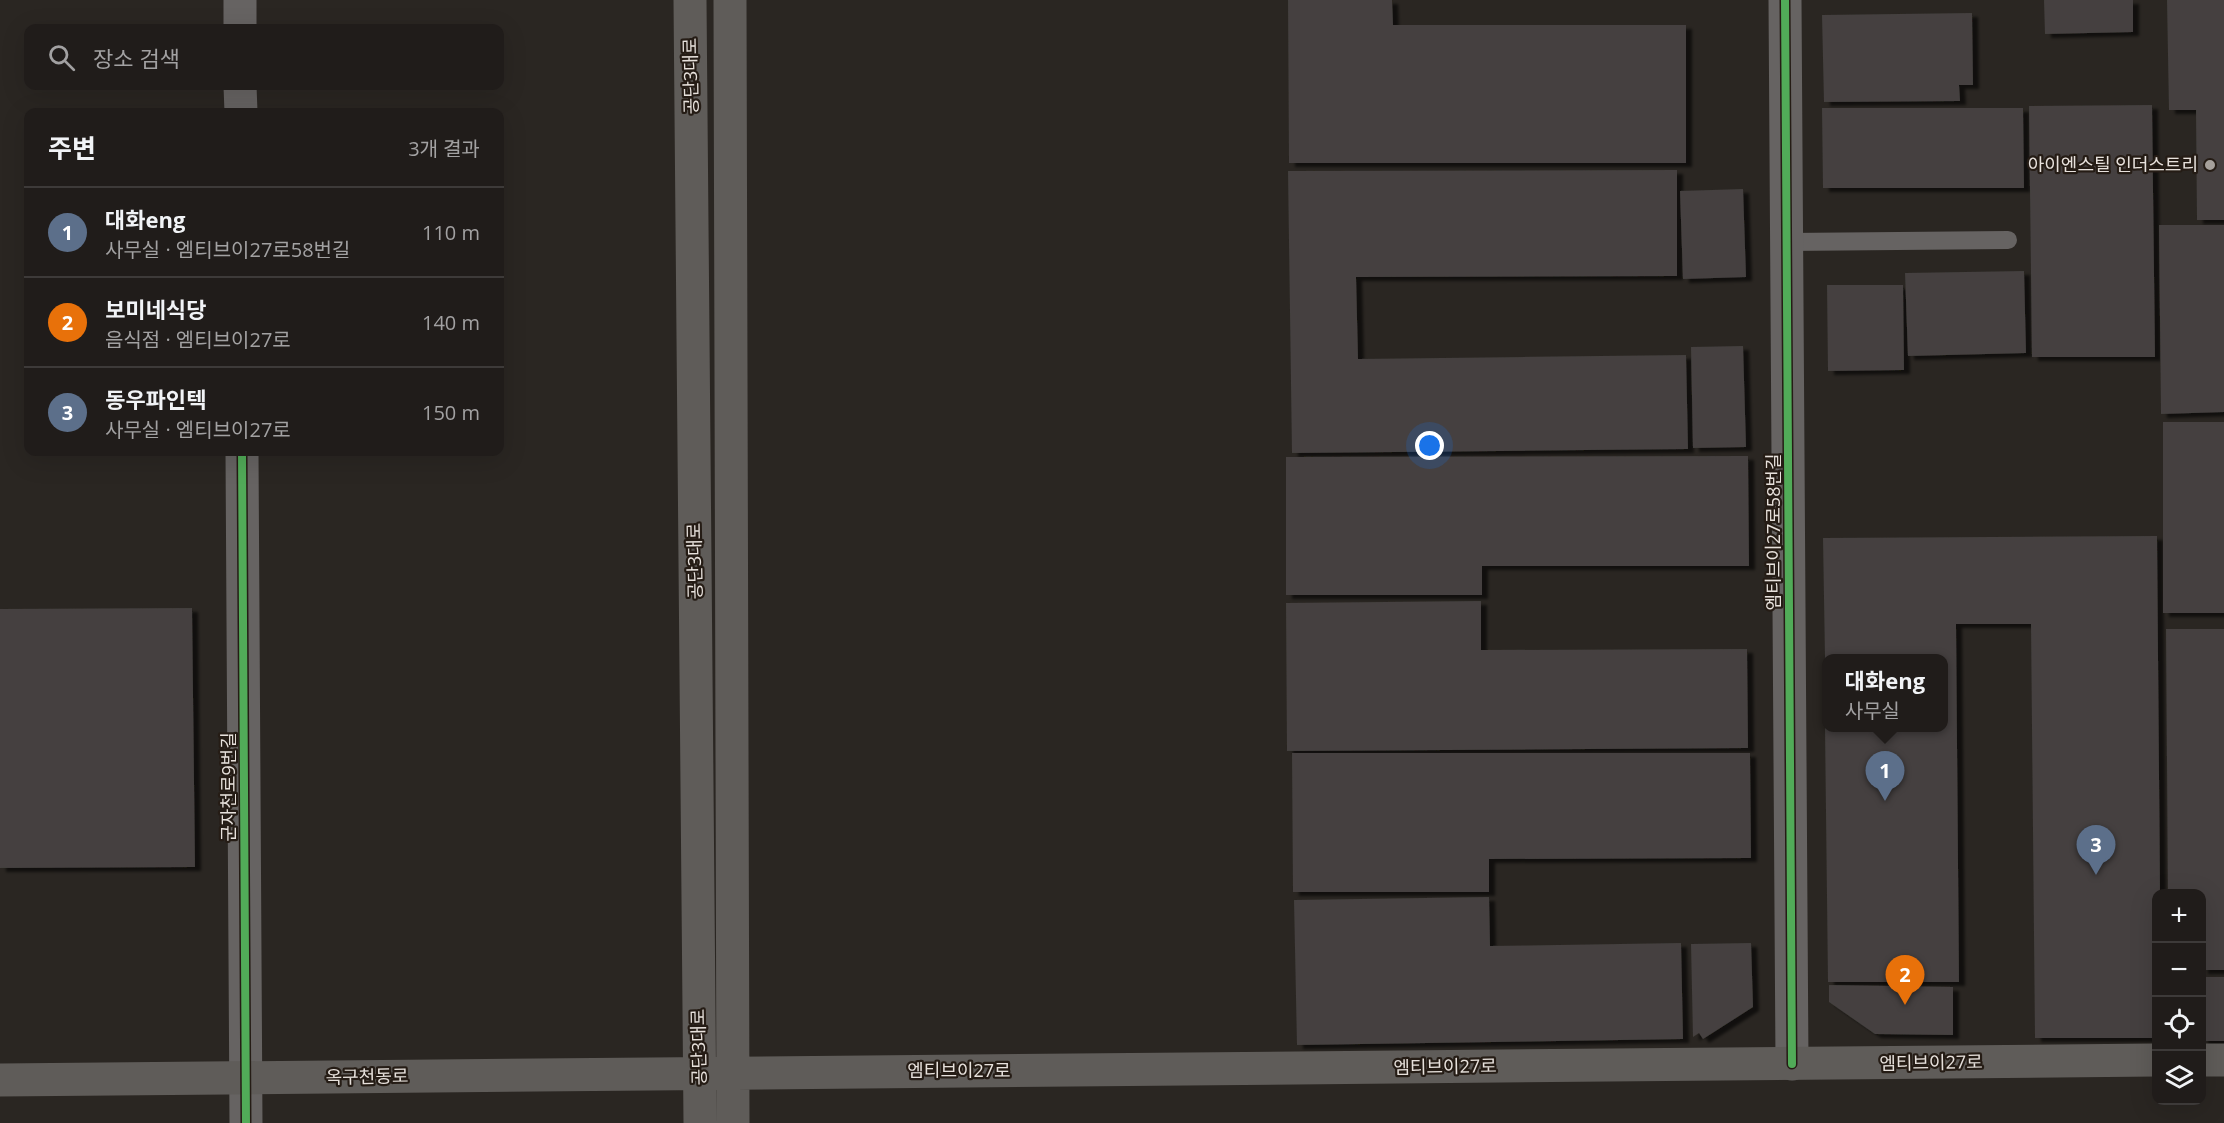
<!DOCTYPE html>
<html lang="ko">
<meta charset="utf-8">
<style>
:root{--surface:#201c1a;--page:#2d2927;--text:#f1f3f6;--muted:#a2a1a2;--line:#3d3a39;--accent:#a5a09b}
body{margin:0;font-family:"Open Sans","Noto Sans KR",sans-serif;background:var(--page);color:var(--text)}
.controls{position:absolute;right:18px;bottom:18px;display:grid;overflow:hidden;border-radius:12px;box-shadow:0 6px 24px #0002}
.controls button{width:54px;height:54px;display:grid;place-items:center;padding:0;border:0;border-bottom:2px solid var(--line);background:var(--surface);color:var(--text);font:30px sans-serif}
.you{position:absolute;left:1430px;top:446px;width:21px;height:21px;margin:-15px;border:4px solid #fff;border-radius:50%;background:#1a73e8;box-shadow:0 0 0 9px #1a73e833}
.badge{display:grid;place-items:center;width:39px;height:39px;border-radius:50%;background:var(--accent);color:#fff;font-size:20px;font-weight:700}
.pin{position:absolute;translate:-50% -50px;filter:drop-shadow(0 2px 3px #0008)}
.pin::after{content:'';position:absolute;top:32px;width:21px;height:18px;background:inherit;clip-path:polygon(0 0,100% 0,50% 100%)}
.popup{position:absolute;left:1822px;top:654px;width:126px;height:78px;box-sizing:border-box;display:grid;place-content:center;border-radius:12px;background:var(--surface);filter:drop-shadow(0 2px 4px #0005);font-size:20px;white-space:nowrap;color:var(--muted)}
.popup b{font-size:22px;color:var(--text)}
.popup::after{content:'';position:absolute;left:50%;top:100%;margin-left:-12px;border:12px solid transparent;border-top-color:var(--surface)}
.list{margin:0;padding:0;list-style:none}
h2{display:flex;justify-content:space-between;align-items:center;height:78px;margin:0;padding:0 24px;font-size:26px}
h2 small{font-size:20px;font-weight:400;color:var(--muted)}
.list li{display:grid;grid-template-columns:39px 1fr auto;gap:18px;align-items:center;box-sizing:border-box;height:90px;padding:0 24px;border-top:2px solid var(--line)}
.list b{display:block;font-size:22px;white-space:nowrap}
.list p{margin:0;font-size:20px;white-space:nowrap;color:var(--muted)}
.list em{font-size:20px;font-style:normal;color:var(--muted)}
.icon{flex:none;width:33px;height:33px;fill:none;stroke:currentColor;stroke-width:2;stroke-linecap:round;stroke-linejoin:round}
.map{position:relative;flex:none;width:2224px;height:1123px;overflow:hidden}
.search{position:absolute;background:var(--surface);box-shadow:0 6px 24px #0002;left:24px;top:24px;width:480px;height:66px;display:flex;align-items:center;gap:15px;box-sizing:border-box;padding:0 21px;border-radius:12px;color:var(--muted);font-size:22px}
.panel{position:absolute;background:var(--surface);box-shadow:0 6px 24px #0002;left:24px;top:108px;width:480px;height:348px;border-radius:12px}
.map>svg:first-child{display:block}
.building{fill:#44403f;filter:url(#shadow)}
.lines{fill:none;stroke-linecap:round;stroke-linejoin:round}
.lane{stroke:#666362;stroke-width:18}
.street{stroke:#666362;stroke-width:33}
.secondary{stroke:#5f5c59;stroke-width:33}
.cycleway-casing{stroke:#251c15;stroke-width:11}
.cycleway{stroke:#51ab58;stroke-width:8}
.poi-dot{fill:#a5a09b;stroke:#251c15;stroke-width:2}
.labels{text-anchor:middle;stroke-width:4.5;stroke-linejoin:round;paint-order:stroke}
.street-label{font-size:18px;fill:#e7e1dc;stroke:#251c15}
.poi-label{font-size:18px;fill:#e7e1dc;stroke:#251c15;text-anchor:end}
</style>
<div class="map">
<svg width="2224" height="1123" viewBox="0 0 2224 1123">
<defs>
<filter id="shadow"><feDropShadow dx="6" dy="4" stdDeviation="1.5" flood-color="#0009"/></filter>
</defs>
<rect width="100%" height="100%" fill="#2a2622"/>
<path class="building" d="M1288,0h104l1,25h293v138h-397z
M2044,0h89v32l-88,2z
M2167,0h57v220h-27l-1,-110h-27z
M1972,13l1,72h-14l1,16 -136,1 -2,-87z
M2152,105l3,252h-123l-3,-251z
M1822,108h201l1,80h-201z
M1677,170v106l-321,1 2,82 328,-4 2,94 -396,4 -4,-282z
M1743,189l3,88 -63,2 -3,-88z
M2159,225h65v187l-63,2z
M2024,271l2,82 -118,3 -3,-83z
M1827,285h76l1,85 -76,1z
M1743,346l3,101 -53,1 -2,-101z
M2163,422h61v191h-61z
M1748,456l1,110h-267v29h-196v-138z
M2157,536l3,358h-4v144h-121l-4,-414h-75l3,358h-131l-3,-254h119v-70h-119l-2,-120z
M1481,601v49l266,-1 1,99 -461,3 -1,-148z
M192,608l3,259 -195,1v-259z
M2166,629h58v341h-22v-76h-34z
M1292,753h458l1,105 -262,1v33h-196z
M1489,897l1,49 191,-3 2,96 -386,6 -3,-145z
M1751,943l2,64 -50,32 -4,-6 -6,4 -2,-93z
M2202,977h22v64h-22z
M1829,985l124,2v48l-78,-1 -46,-32z"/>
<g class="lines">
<path class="lane" d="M1787,242l221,-2"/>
<path class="street" d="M240,0v28
M1785,0l7,1064
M240,86l1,26
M242,452l4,671"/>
<path class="secondary" d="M690,0l10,1123
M730,0l3,1123
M2202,1060h22
M0,1080l2156,-20"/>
<g class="cycleway-casing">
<path id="cycleway" d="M1785,0l7,1064
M242,452l4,671"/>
</g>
<use href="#cycleway" class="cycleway"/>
</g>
<circle class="poi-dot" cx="2210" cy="165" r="6"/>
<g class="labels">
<g class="street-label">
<text transform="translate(691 76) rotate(-91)" y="6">공단3대로</text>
<text transform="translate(1774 532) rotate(-90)" y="6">엠티브이27로58번길</text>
<text transform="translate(695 561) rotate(-91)" y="6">공단3대로</text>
<text transform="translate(229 787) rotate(-90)" y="6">군자천로9번길</text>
<text transform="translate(699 1047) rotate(-91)" y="6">공단3대로</text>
<text transform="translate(1931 1063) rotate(-1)" y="6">엠티브이27로</text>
<text transform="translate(1445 1067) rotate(-1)" y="6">엠티브이27로</text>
<text x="959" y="1077">엠티브이27로</text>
<text transform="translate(367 1077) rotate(-1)" y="6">옥구천동로</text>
</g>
<g class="poi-label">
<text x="2198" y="171">아이엔스틸 인더스트리</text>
</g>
</g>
</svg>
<div class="controls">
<button>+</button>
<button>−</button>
<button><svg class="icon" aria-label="locate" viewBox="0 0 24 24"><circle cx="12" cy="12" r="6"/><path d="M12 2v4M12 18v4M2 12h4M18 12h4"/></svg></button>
<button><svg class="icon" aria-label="layers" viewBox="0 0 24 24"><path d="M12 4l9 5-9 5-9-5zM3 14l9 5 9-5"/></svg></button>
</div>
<div class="you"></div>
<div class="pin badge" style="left:1885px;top:801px;background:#5c6f8a">1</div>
<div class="popup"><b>대화eng</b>사무실</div>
<div class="pin badge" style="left:1905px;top:1005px;background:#e8710a">2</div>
<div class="pin badge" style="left:2096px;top:875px;background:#5c6f8a">3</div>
<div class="search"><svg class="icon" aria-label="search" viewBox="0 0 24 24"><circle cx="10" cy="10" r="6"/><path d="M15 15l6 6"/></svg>장소 검색</div>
<section class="panel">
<h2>주변<small>3개 결과</small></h2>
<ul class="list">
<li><span class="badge" style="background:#5c6f8a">1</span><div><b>대화eng</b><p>사무실 · 엠티브이27로58번길</p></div><em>110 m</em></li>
<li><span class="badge" style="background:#e8710a">2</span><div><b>보미네식당</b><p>음식점 · 엠티브이27로</p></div><em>140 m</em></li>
<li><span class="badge" style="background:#5c6f8a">3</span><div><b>동우파인텍</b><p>사무실 · 엠티브이27로</p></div><em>150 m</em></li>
</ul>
</section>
</div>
